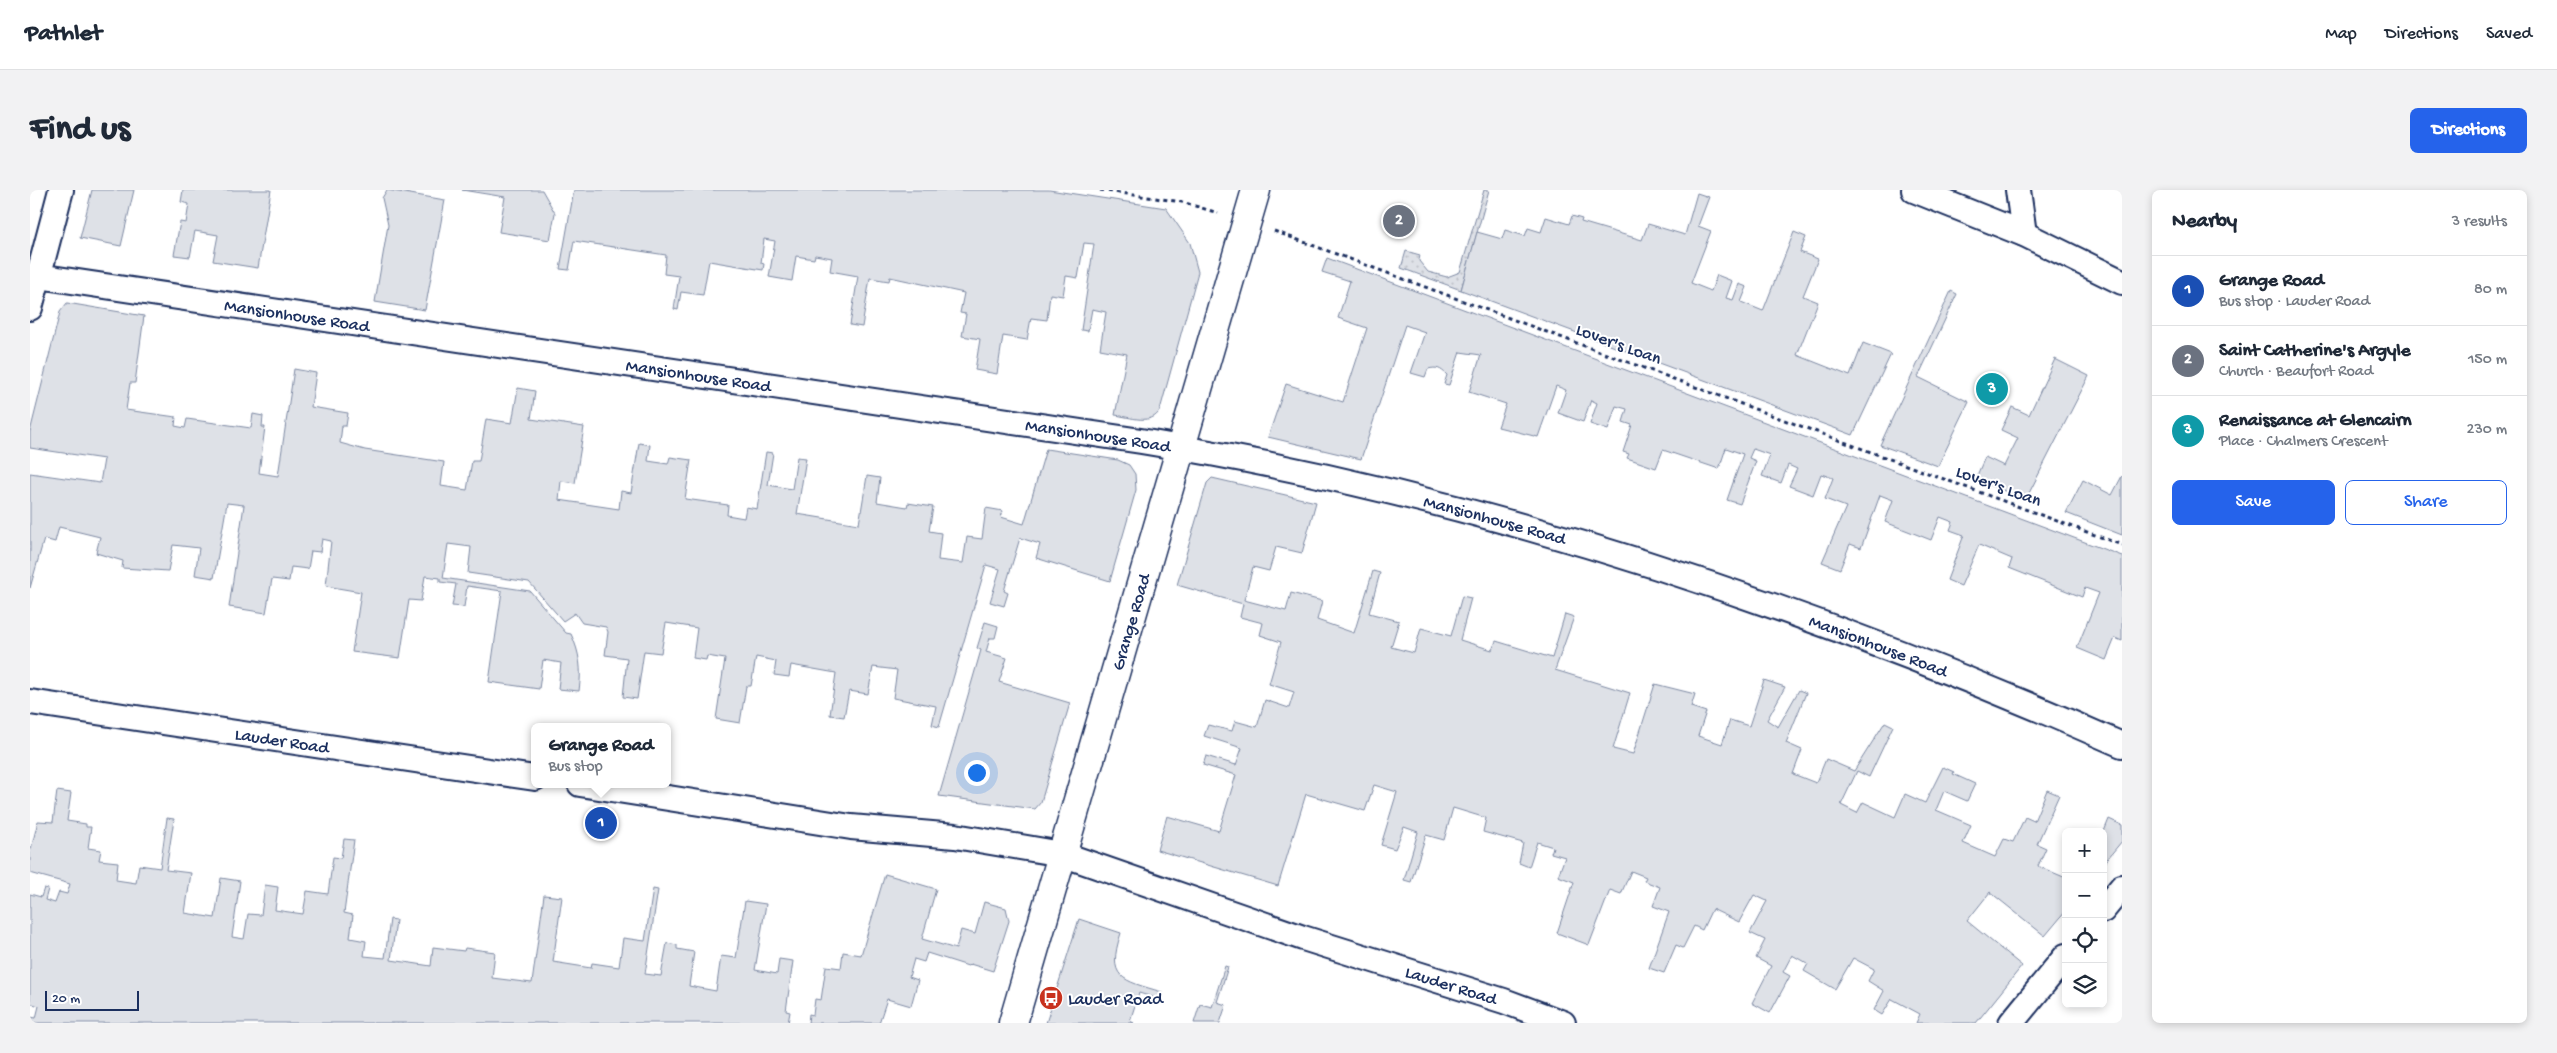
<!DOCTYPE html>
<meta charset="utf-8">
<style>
:root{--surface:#fff;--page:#f2f2f3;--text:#1f2937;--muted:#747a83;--line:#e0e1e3;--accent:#2563eb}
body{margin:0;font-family:"Gochi Hand",sans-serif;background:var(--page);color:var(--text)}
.controls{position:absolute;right:15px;bottom:15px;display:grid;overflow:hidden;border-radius:8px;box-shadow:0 2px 8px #0003}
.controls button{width:45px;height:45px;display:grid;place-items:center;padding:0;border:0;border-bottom:1px solid var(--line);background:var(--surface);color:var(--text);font:25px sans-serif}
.scale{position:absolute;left:15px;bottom:12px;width:94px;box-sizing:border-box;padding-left:5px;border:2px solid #1b2f5e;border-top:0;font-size:14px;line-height:18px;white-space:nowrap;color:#1b2f5e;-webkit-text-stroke:4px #fff;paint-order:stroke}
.you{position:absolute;left:946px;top:582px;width:18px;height:18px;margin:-12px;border:4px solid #fff;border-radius:50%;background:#1a73e8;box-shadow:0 0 0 8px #1a73e833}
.badge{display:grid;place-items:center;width:32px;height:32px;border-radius:50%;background:var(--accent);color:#fff;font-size:16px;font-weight:700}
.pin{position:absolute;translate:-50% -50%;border:2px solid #fff;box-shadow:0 1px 5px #0006}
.popup{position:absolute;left:501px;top:533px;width:140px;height:65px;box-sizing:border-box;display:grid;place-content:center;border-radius:8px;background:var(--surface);filter:drop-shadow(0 1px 4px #0005);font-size:16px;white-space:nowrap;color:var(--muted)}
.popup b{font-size:19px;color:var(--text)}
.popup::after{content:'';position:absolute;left:50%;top:100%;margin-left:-10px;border:10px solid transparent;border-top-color:var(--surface)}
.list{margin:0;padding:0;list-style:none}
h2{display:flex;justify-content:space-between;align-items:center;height:65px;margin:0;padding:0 20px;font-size:21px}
h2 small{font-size:16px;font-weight:400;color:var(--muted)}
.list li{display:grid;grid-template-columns:32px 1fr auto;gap:15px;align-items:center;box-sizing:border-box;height:70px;padding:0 20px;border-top:1px solid var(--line)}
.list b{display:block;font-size:19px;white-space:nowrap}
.list p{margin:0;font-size:16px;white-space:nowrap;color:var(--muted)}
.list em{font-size:16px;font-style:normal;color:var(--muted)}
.actions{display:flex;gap:10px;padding:15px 20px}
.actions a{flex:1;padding:11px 0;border:1px solid var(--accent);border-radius:8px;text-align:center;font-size:18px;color:var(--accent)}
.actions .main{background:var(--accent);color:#fff}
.icon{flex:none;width:28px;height:28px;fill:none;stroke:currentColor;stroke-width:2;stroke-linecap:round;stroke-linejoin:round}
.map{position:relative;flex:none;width:2092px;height:833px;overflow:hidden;border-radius:8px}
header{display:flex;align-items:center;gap:30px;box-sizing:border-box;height:70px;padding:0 25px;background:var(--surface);border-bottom:1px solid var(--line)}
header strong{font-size:24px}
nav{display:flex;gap:28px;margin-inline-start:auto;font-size:18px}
.intro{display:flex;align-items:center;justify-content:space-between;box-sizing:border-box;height:120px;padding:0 30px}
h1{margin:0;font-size:35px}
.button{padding:12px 22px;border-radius:8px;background:var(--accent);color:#fff;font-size:18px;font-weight:700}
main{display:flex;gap:30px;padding:0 30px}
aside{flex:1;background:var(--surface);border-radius:8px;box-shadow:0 2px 8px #0003}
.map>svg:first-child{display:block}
.grass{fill:url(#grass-dots);stroke:#7c88a2}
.garden{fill:#dee1e7;stroke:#7c88a2}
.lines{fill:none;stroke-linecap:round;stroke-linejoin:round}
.minor-casing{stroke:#1b2f5e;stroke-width:28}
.tertiary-casing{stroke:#1b2f5e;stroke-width:31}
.path{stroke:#1b2f5e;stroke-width:3;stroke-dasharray:4 4;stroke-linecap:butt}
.minor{stroke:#fff;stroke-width:24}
.tertiary{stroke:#fff;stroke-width:28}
.labels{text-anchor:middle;stroke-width:4;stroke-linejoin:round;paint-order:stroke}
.street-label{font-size:18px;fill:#1b2f5e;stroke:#fff}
.poi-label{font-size:18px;fill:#1b2f5e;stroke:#fff;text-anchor:start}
</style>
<header>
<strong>Pathlet</strong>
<nav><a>Map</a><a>Directions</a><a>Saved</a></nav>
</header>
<div class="intro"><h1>Find us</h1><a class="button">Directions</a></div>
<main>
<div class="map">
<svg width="2092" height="833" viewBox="0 0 2092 833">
<defs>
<pattern id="grass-dots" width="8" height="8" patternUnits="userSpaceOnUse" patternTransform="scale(1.25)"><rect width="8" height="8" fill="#dee1e7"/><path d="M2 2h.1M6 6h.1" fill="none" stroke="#bec1c9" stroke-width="1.8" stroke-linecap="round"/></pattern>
</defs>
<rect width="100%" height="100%" fill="#fff"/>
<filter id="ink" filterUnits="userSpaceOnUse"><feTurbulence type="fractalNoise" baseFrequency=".02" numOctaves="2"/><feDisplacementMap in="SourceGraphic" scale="10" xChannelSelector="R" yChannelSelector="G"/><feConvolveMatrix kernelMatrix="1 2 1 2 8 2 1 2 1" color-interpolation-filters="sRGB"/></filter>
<g filter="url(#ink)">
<path class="grass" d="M1454,0h5l-28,100 -60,-22 5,-17 14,4 -1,6 9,11 19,5 13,-5z"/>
<path class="garden" d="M62,0h42l-13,56 -41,-8z
M153,0h88l-13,78 -45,-7 5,-26 -23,-4 -5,26 -16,-2 6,-33 6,1 3,-19 -8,-2z
M357,0l58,10 -20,110 -50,-8 13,-77 -6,-27z
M432,0h80l13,23 -5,27 -51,-8 6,-35z
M544,0h475l117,18 24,35 8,29 -38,138c-8,16 -30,7 -45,5l12,-61 -27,-5 6,-37 -14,-3 -4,22 -7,-1 13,-86 -10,-1 -6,35 -12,-2 -3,20 -13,-2 -3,26 -16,-2 -4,22 -24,-4 -6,38 -22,-4 5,-31 -18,-3 4,-22 -6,-1 4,-20 -74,-16 -1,4 -19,-3 -8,49 -12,-2 8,-49 -28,-5 2,-13 -17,-3 -1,4 -18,-3 -4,25 -23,-4 6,-36 -11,-2 -3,24 3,1 -1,6 -54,-9 -6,34 -22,-3 -3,18 -4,-1 5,-33 -15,-2 2,-19 -92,-14 -5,29 -9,-1z
M1667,3l12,4 -11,29 13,5 -20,52 20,8 6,-16 15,6 -6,17 7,2 6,-16 8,3 -6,15 22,9 31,-79 12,5 -6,15 18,7 -15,37 15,6 -21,53 53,21 13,-33 28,11 -38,81 -392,-145 16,-58 25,7 3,-9 20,6 3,-8 13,4 5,-15 23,7 3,-8 10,3 -1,3 61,18 6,-16 37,11z
M1297,68l795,298v85l-7,-3 -9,22 -29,-12 22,-55 -14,-5 -3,9 -73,-29 3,-9 -33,-14 -18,41 -14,-6 17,-45 -14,-5 3,-8 -13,-5 -9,23 -46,-18 8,-22 -13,-5 -19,53 -11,-4 -10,25 -18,-7 24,-55 -21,-8 8,-21 -12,-4 -8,21 -24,-9 8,-17 -9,-4 -7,18 -19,-7 8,-21 -17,-6 -4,9 7,3 -16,43 -13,-4 16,-46 -17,-6 -7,21 -56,-19 -7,18 -29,-10 2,-4 -6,-2 9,-27 -9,-3 4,-13 -11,-3 -8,24 -18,-6 7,-21 -6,-3 -8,22 -25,-9 8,-23 -10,-4 -18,51 -40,-10 8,-23 -37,-12 12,-37 -21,-3 -11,33 -5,-1 3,-9c-7,-7 -10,-8 -19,-6l-3,8 -14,-4 14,-41 -20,-7 -44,134 -93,-22 18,-53 57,18 24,-74 -29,-10 12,-37 -28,-9z
M1921,101l6,3 -39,83 51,25 -31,64 -58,-21z
M37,113l77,13 -9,67h-5l-4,27 50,7 -1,9 10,2 2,-9 64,9 2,-14 10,2 -1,11h3l-6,46 19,3 16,-107 22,4 -5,34 37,6 -2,13h-4l-2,17 25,7 79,12 -3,24 26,4 5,-29h7l7,-42 26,4 6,-35 17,3 -4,28 53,8 -9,56 -14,-2 -2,19 60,9 2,-18 10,2 8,-50 11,2 -2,16 20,3 2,-7 21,3 -6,39 43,6 -1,10 17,3 2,-11 11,2 9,-57 7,1 -5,32 24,4 5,-32 9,1 -9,56 62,10 8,-48 13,2 -3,24 30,5 1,-4 25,4 -4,24 12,2 -3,27 25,3 4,-26 15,2 4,-31 17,3 -2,6 23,7 22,-75 72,11 11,5 6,9 1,16 -26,91 -74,-23 4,-14 -20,-6 -16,53 4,2 -4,13 -14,-4 10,-33 -14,-4 -47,162 -7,-2 4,-19 -43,-8 4,-28 -24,-3 -5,27 -19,-3 -5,26 -14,-2 6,-42 -45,-8 -2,12 -15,-2 2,-14 -20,-4 -5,29h-5l-6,37 -24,-4 9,-60 -18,-3 -1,4 -13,-2 4,-30 -31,-5 -5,30 -17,-2 -7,48 -14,-2 4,-39 -22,-3 3,-23 -2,-5 -24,-4 -7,-10 -12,8 -34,-39 -61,-9 3,-26 -23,-3 -5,34 87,13 36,42 5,1c9,19 11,36 8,57l-21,-2 3,-26 -18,-3 -4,29 -50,-7 13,-91 -35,-5 -3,21 -12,-1 4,-22 -16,-2v-4l-15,-2 -4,25 -12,-1 -9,58 -48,-6 9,-60 -35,-6 5,-45 -9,-2 -2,13 -9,-1 -3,18 -17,-2 -2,14 -17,-2 -6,34 -37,-6 15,-102 -17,-2 -13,75 -19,-3 4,-27 -26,-3 -5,26 -46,-3 1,-7 -27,-8 4,-16 -41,-10 -4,15 -11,-3 -14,49v-115l70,10 4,-24 -74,-11v-16l30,-120z
M2025,169l34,17 -63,123 -51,-19 10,-23 19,9 14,-28 -17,-8 11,-23 17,8z
M2092,286v59l-56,-22 17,-33 29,15z
M1182,288l104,24 -14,51 -26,-6 -7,24 -16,-4 -9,33 42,11 5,-18 31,8 -5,19 37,13 19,-62 7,2 -11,40 30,8 -8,26 23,6 7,-25 30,8 11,-40 9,2 -11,42 32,10 4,-9 56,17 13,-44 9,3 -19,53 75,23 -17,56 20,5 22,-70 40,10 -4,13 15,5 -8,24 24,8 8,-24 19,6 15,-46 21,7 -18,33 11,7 21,-37 7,3 -20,50 16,7 -9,24 23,9 10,-24 28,12 31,-49 8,4 -24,51 -12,-6 -16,34 16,8 6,-11 32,15 10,-23 20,9 18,-36 11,5 -1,2 22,10 -8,17 -23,-10 -8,19 35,15 -8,18 32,14 9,-18 9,3 12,-25 9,4 13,-31 12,5 -22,49 9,4 -8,18 28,12v33l-21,25 -55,-44 -23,29 55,45 -46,57h-60l4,-9 -28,-15 -10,16 -8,-5 10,-19 -16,-10 6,-12 -21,-11 -18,31 -31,-18 4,-7 -16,-9 -9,17 7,4 -20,37 -18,-10 19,-37 -15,-8 9,-18 -15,-7 17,-32 -13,-6 -15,27 -27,-13 -10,21 -8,-4 -11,22 -7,-3 -12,28 -15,-5 20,-56 -16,-6 7,-19 -16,-6 2,-4 -15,-6 -10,23 -11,-4 -21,55 -32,-12 17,-51 -16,-6 7,-19 -14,-4 2,-6 -16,-5 -8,25 -10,-4 4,-20 -40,-11 3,-14 -33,-10 -9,32 -18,-5 -15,47 -7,-2 14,-48 -14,-5 -9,22 -14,-4 16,-53 -23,-7 -9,26 -59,-17 -28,92 -121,-36 10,-34 52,15 17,-56 -33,-10 3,-9 30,9 6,-17 -38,-12 4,-11 24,6 3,-10 22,6 8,-27 24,8 5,-16 -25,-8 12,-42 -21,-7 3,-12 -23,-6 3,-13 -66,-19 30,-102z
M955,432l13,4 -3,12h-5l-4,14 21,6 -8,24 71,21 -29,99 -6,7 -96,-13 42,-146 -4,-2z
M27,601l14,2 -4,28 19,3v3h5l-3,21 13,2 -2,10 19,2 -2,18 20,3 3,-18 21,3 7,-50 7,1 -8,51 25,3 -6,40 30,5 6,-40 19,3 -8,56 12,2 4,-25 13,1 4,-30 13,2 -3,23 28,4 4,-23 21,3 5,-37 8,1 3,-19 10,1 -10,73 9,2 -3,23 16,3 -2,15 21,2 5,-39 6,1 -5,40 40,6 2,-19 31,4 1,-3 30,4 -3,26 40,5 12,-88 18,2 -9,65 38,6 1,-5 27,4 4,-29 22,3 8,-52 5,1 -13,84 16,2 6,-33 10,2v4l17,3 -5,34 27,5 5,-35 15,2 9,-57 21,3 -11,66 22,4 2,-15 14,2 -7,50 4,1 -2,11h-758v-6l6,1 3,-12 -9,-3v-109l11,3 3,-9 4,1 -3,11 10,3 4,-11 8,2 3,-10 -40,-11v-20l8,-32 15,1z
M2079,629l13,6v16l-19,23v-30z
M855,684l51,15 -14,50 34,10 5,-19 14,4 9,-32 22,6 3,13 -16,50 -23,-7 -2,2 -41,-13 -3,9 -10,-3 -5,18 9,3 -7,26 -24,-7 -8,24h-71l1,-9 4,1 2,-16 6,1 5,-34 15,2 2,-16 18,3z
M1049,729l42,14c-15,46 1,47 41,59l-3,7 -20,-6 -9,28 4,2h-88z
M1195,776l3,1 -11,35 9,3 -6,18h-26l6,-19 12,3z"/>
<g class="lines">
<g class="minor-casing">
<g id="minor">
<path d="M1884,0l110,44 98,48"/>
<path d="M1988,0l6,44"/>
<path id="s1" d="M8,86l1103,165c339,55 667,165 981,304"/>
<path d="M0,118l31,-118"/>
<path id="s2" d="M0,512l505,76"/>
<path id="s3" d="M550,594l271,43 104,9 107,18 241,84 201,63 59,22"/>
<path d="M2073,720l19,-23"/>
<path d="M1981,833l55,-67"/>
</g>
</g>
<g class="tertiary-casing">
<g id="tertiary">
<path id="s4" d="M983,833l243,-833"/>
</g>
</g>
<path class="path" d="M1070,0l82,12 36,11
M1244,41l848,314"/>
<use href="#minor" class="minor"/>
<use href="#tertiary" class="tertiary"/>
</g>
</g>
<defs>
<g id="bus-disc" transform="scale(1.25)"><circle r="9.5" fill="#c8321e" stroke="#fff"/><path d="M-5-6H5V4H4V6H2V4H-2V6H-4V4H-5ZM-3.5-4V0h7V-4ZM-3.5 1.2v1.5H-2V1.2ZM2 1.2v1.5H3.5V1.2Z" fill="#fff"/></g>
</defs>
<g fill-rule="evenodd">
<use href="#bus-disc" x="1021" y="808"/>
</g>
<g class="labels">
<g class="street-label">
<text dy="6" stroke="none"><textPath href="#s1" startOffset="262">Mansionhouse Road</textPath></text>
<text transform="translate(1589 153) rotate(20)" y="6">Lover's Loan</text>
<text dy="6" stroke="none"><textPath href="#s1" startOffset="668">Mansionhouse Road</textPath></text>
<text dy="6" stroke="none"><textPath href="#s1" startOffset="1072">Mansionhouse Road</textPath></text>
<text transform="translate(1969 295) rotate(20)" y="6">Lover's Loan</text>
<text dy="6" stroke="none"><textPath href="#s1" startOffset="1478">Mansionhouse Road</textPath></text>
<text dy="6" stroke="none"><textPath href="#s4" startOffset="418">Grange Road</textPath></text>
<text dy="6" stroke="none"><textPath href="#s1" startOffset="1882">Mansionhouse Road</textPath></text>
<text dy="6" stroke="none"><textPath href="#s2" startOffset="255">Lauder Road</textPath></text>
<text dy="6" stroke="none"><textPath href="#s3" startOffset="898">Lauder Road</textPath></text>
</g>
<g class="poi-label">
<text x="1038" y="814">Lauder Road</text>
</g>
</g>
</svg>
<div class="controls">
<button>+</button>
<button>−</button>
<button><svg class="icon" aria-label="locate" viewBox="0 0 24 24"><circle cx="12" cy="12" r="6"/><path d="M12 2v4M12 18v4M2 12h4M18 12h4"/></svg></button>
<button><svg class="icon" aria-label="layers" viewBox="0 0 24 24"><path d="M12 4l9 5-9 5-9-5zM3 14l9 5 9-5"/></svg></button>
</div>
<div class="scale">20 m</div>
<div class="you"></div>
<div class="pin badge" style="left:571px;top:633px;background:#1a4fb4">1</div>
<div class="popup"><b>Grange Road</b>Bus stop</div>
<div class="pin badge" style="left:1369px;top:31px;background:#6b7280">2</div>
<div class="pin badge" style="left:1962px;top:199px;background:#0f9aa8">3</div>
</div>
<aside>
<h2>Nearby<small>3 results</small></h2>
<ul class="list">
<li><span class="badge" style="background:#1a4fb4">1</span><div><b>Grange Road</b><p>Bus stop · Lauder Road</p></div><em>80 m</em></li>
<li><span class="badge" style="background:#6b7280">2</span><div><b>Saint Catherine's Argyle</b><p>Church · Beaufort Road</p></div><em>150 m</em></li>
<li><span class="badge" style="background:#0f9aa8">3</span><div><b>Renaissance at Glencairn</b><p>Place · Chalmers Crescent</p></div><em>230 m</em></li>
</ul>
<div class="actions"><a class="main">Save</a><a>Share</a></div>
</aside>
</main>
